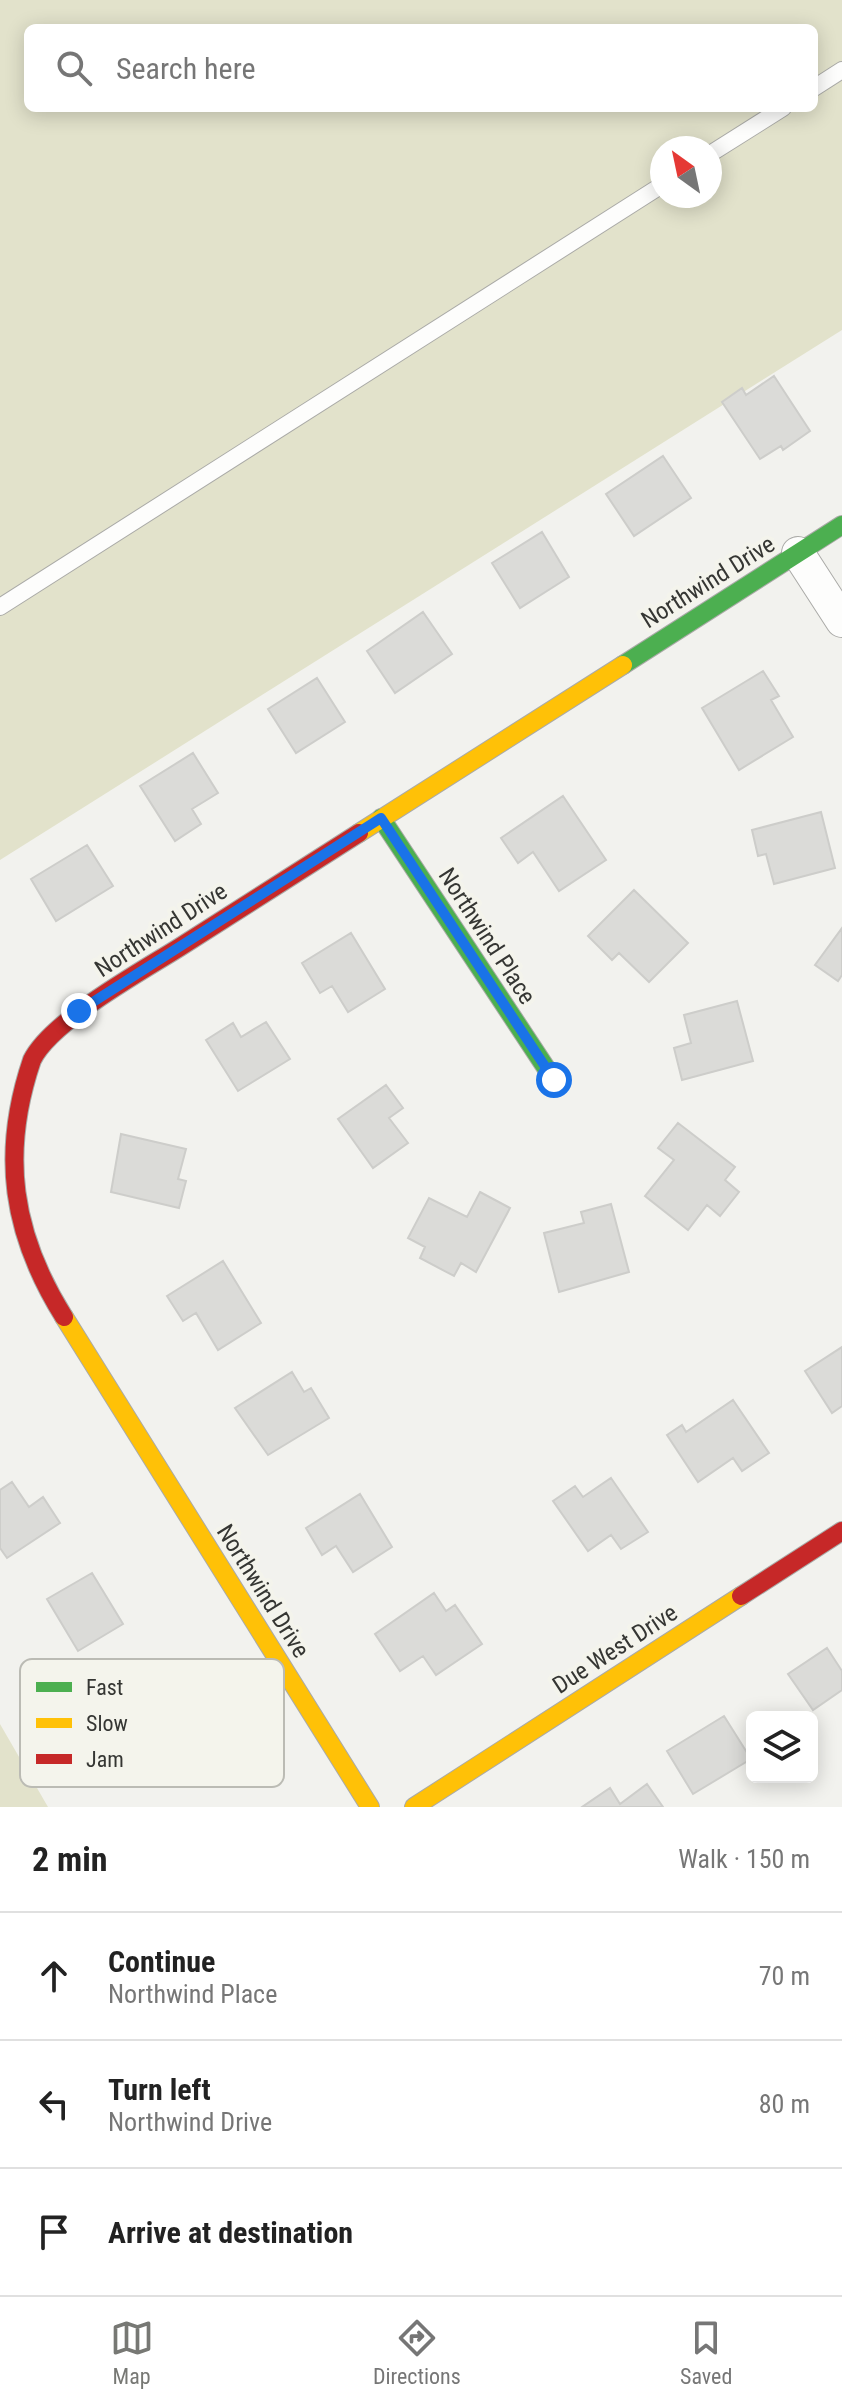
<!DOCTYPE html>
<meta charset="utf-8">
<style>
:root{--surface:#fff;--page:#f6f6f6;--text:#222;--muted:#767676;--line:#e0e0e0;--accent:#777874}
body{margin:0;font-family:"Roboto Condensed",sans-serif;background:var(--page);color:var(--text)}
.controls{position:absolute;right:24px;bottom:24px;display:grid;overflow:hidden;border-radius:12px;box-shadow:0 4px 20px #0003}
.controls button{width:72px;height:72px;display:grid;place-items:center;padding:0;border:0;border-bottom:2px solid var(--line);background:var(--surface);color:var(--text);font:40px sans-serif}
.compass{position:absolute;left:650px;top:136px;width:72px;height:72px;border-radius:50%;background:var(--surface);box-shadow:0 4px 20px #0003;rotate:327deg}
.stop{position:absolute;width:24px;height:24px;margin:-18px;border:6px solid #1a73e8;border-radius:50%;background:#fff}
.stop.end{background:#1a73e8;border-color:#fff;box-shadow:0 2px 8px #0008}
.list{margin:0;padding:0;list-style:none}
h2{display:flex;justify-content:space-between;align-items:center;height:104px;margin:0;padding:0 32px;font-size:34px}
h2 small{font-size:26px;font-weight:400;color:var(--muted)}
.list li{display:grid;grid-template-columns:52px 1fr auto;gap:24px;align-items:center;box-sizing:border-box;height:128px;padding:0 32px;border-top:2px solid var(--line)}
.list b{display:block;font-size:30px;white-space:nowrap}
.list p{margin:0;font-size:26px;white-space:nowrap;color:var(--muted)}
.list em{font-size:26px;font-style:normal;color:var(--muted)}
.icon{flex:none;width:44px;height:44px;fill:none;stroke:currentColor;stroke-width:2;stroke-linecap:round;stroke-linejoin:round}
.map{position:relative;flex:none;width:842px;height:1807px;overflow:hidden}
.search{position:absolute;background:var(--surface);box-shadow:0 4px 20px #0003;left:24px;right:24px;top:24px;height:88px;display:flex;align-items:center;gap:20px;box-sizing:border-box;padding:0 28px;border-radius:12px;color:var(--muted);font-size:30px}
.sheet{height:488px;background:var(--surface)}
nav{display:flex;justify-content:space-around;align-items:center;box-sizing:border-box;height:112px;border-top:2px solid var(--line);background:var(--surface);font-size:22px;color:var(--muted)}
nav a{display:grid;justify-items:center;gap:4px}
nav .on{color:var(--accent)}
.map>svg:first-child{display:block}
.green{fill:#e2e2cb;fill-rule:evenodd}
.building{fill:#dbdbd8;stroke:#cdcdca;stroke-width:2}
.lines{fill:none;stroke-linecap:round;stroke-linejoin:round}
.lane-casing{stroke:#aaaaa7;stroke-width:18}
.street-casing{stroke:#aaaaa7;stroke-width:34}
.fast-casing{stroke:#aaaaa7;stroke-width:20}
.slow-casing{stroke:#aaaaa7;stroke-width:20}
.jam-casing{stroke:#aaaaa7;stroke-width:20}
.lane{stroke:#fdfdfc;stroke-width:16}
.street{stroke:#fdfdfc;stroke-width:32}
.fast{stroke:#4caf50;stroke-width:18}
.slow{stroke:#ffc107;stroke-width:18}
.jam{stroke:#c62828;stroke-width:18}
.route{stroke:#1a73e8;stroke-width:10}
.labels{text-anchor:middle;stroke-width:8;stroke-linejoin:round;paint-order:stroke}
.street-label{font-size:24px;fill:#353633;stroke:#f4f4ec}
.key{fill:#f4f4ec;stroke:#bbbbb4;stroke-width:2}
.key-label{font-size:22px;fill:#353633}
</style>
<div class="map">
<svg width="842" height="1807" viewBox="0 0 842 1807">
<rect width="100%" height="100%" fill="#f2f2ee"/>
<path class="green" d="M0,0h842v330l-842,530zM28,28h786v80h-786zM662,148h48v48h-48z
M0,1724l48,83h-48z"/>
<path class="building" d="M774,376l36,55 -27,19 -2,-4 -21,13 -38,-57 20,-14 4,7z
M663,456l28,42 -57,38 -28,-42z
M542,532l27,45 -49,31 -28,-45z
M423,612l29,42 -57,39 -28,-42z
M763,671l16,25 -8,4 22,37 -54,33 -37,-62z
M317,678l28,44 -49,31 -28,-44z
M193,753l25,40 -26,16 9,15 -26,17 -35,-55z
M563,796l43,64 -47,31 -26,-39 -15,11 -17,-25z
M821,812l14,56 -61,16 -8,-30 -8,2 -6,-26z
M87,845l26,41 -57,35 -25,-42z
M634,890l54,53 -39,39 -30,-29 -7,7 -24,-24z
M842,928v47l-4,6 -23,-16z
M351,933l34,56 -37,23 -16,-26 -12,7 -18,-30z
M737,1001l16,60 -71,19 -8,-32 17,-5 -7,-28z
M266,1022l24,37 -52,32 -32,-51 27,-17 8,14z
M386,1085l17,23 -14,10 19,25 -35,25 -35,-49z
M678,1123l57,44 -10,13 14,12 -19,24 -13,-11 -19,25 -43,-34 29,-36 -16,-12z
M121,1134l65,15 -8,30 8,2 -7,27 -68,-16z
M480,1192l30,16 -34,64 -15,-9 -7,13 -34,-18 5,-11 -17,-9 21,-40 38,19z
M611,1204l18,68 -70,20 -15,-59 40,-10 -3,-11z
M223,1261l38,62 -43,27 -22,-37 -13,8 -16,-25z
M842,1347v59l-10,7 -27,-42z
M292,1372l12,20 7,-4 18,30 -61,37 -33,-47z
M733,1400l36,53 -27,18 -9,-13 -35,24 -31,-47 15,-10 4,7z
M611,1478l37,54 -27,17 -10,-14 -23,16 -35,-50 22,-15 8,11z
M12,1482l17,25 14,-10 17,26 -53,35 -7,-10v-58z
M360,1494l32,53 -39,25 -17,-26 -14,9 -16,-27z
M92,1573l31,51 -45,27 -31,-52z
M434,1593l12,18 9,-6 27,39 -46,31 -13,-19 -23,15 -25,-37z
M827,1648l15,23v19l-29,20 -25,-36z
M724,1716l27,43 -58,35 -26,-43z
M647,1784l16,23h-81l28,-19 10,16z"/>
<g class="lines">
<g class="lane-casing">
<path id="lane" d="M814,88l28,-18
M710,154l73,-46
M0,607l662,-422"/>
</g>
<g class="street-casing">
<path id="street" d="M798,553l44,68"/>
</g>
<g class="fast-casing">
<path id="fast" d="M623,665l219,-140
M381,818l173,262"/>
</g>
<g class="slow-casing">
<path id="slow" d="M359,833l264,-168
M64,1317l306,490
M414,1807l327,-211"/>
</g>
<g class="jam-casing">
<path id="jam" d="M64,1317c-52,-83 -64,-163 -32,-257 19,-39 110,-89 148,-113 60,-38 119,-76 179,-114
M741,1596l101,-65"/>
</g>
<use href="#lane" class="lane"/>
<use href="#street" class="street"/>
<use href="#fast" class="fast"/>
<use href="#slow" class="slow"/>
<use href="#jam" class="jam"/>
</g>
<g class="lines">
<path class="route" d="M79,1011l302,-193 173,262"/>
</g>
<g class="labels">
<g class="street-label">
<text transform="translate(708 582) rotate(-32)" y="8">Northwind Drive</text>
<text transform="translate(161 930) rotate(-33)" y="8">Northwind Drive</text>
<text transform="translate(487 936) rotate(57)" y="8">Northwind Place</text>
<text transform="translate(263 1591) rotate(58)" y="8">Northwind Drive</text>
<text transform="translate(615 1649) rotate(-33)" y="8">Due West Drive</text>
</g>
</g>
<rect x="20" y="1659" width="264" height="128" rx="12" class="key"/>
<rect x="36" y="1682" width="36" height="10" fill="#4caf50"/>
<rect x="36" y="1718" width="36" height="10" fill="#ffc107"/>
<rect x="36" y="1754" width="36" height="10" fill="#c62828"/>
<g class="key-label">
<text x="86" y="1695">Fast</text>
<text x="86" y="1731">Slow</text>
<text x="86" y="1767">Jam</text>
</g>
</svg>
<div class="controls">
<button><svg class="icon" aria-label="layers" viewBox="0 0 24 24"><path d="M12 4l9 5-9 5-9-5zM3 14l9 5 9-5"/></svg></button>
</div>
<svg class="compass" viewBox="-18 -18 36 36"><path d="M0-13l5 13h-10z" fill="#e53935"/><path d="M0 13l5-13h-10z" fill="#767676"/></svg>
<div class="stop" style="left:554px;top:1080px"></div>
<div class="stop end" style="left:79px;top:1011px"></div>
<div class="search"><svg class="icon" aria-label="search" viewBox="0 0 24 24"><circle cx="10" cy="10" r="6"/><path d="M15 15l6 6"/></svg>Search here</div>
</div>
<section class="sheet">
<h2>2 min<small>Walk · 150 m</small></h2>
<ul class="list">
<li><svg class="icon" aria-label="ahead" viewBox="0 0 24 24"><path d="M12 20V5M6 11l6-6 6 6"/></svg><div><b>Continue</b><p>Northwind Place</p></div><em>70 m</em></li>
<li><svg class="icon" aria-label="left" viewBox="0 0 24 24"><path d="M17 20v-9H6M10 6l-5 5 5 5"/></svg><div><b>Turn left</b><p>Northwind Drive</p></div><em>80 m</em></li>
<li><svg class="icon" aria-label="arrive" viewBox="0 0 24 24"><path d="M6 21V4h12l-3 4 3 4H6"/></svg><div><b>Arrive at destination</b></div></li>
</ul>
</section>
<nav>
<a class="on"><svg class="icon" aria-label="map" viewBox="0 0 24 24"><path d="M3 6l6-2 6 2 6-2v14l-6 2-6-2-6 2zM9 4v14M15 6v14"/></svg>Map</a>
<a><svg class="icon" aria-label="directions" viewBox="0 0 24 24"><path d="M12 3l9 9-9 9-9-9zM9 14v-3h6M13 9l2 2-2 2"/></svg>Directions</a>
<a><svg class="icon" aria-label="saved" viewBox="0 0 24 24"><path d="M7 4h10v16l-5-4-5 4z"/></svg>Saved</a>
</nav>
